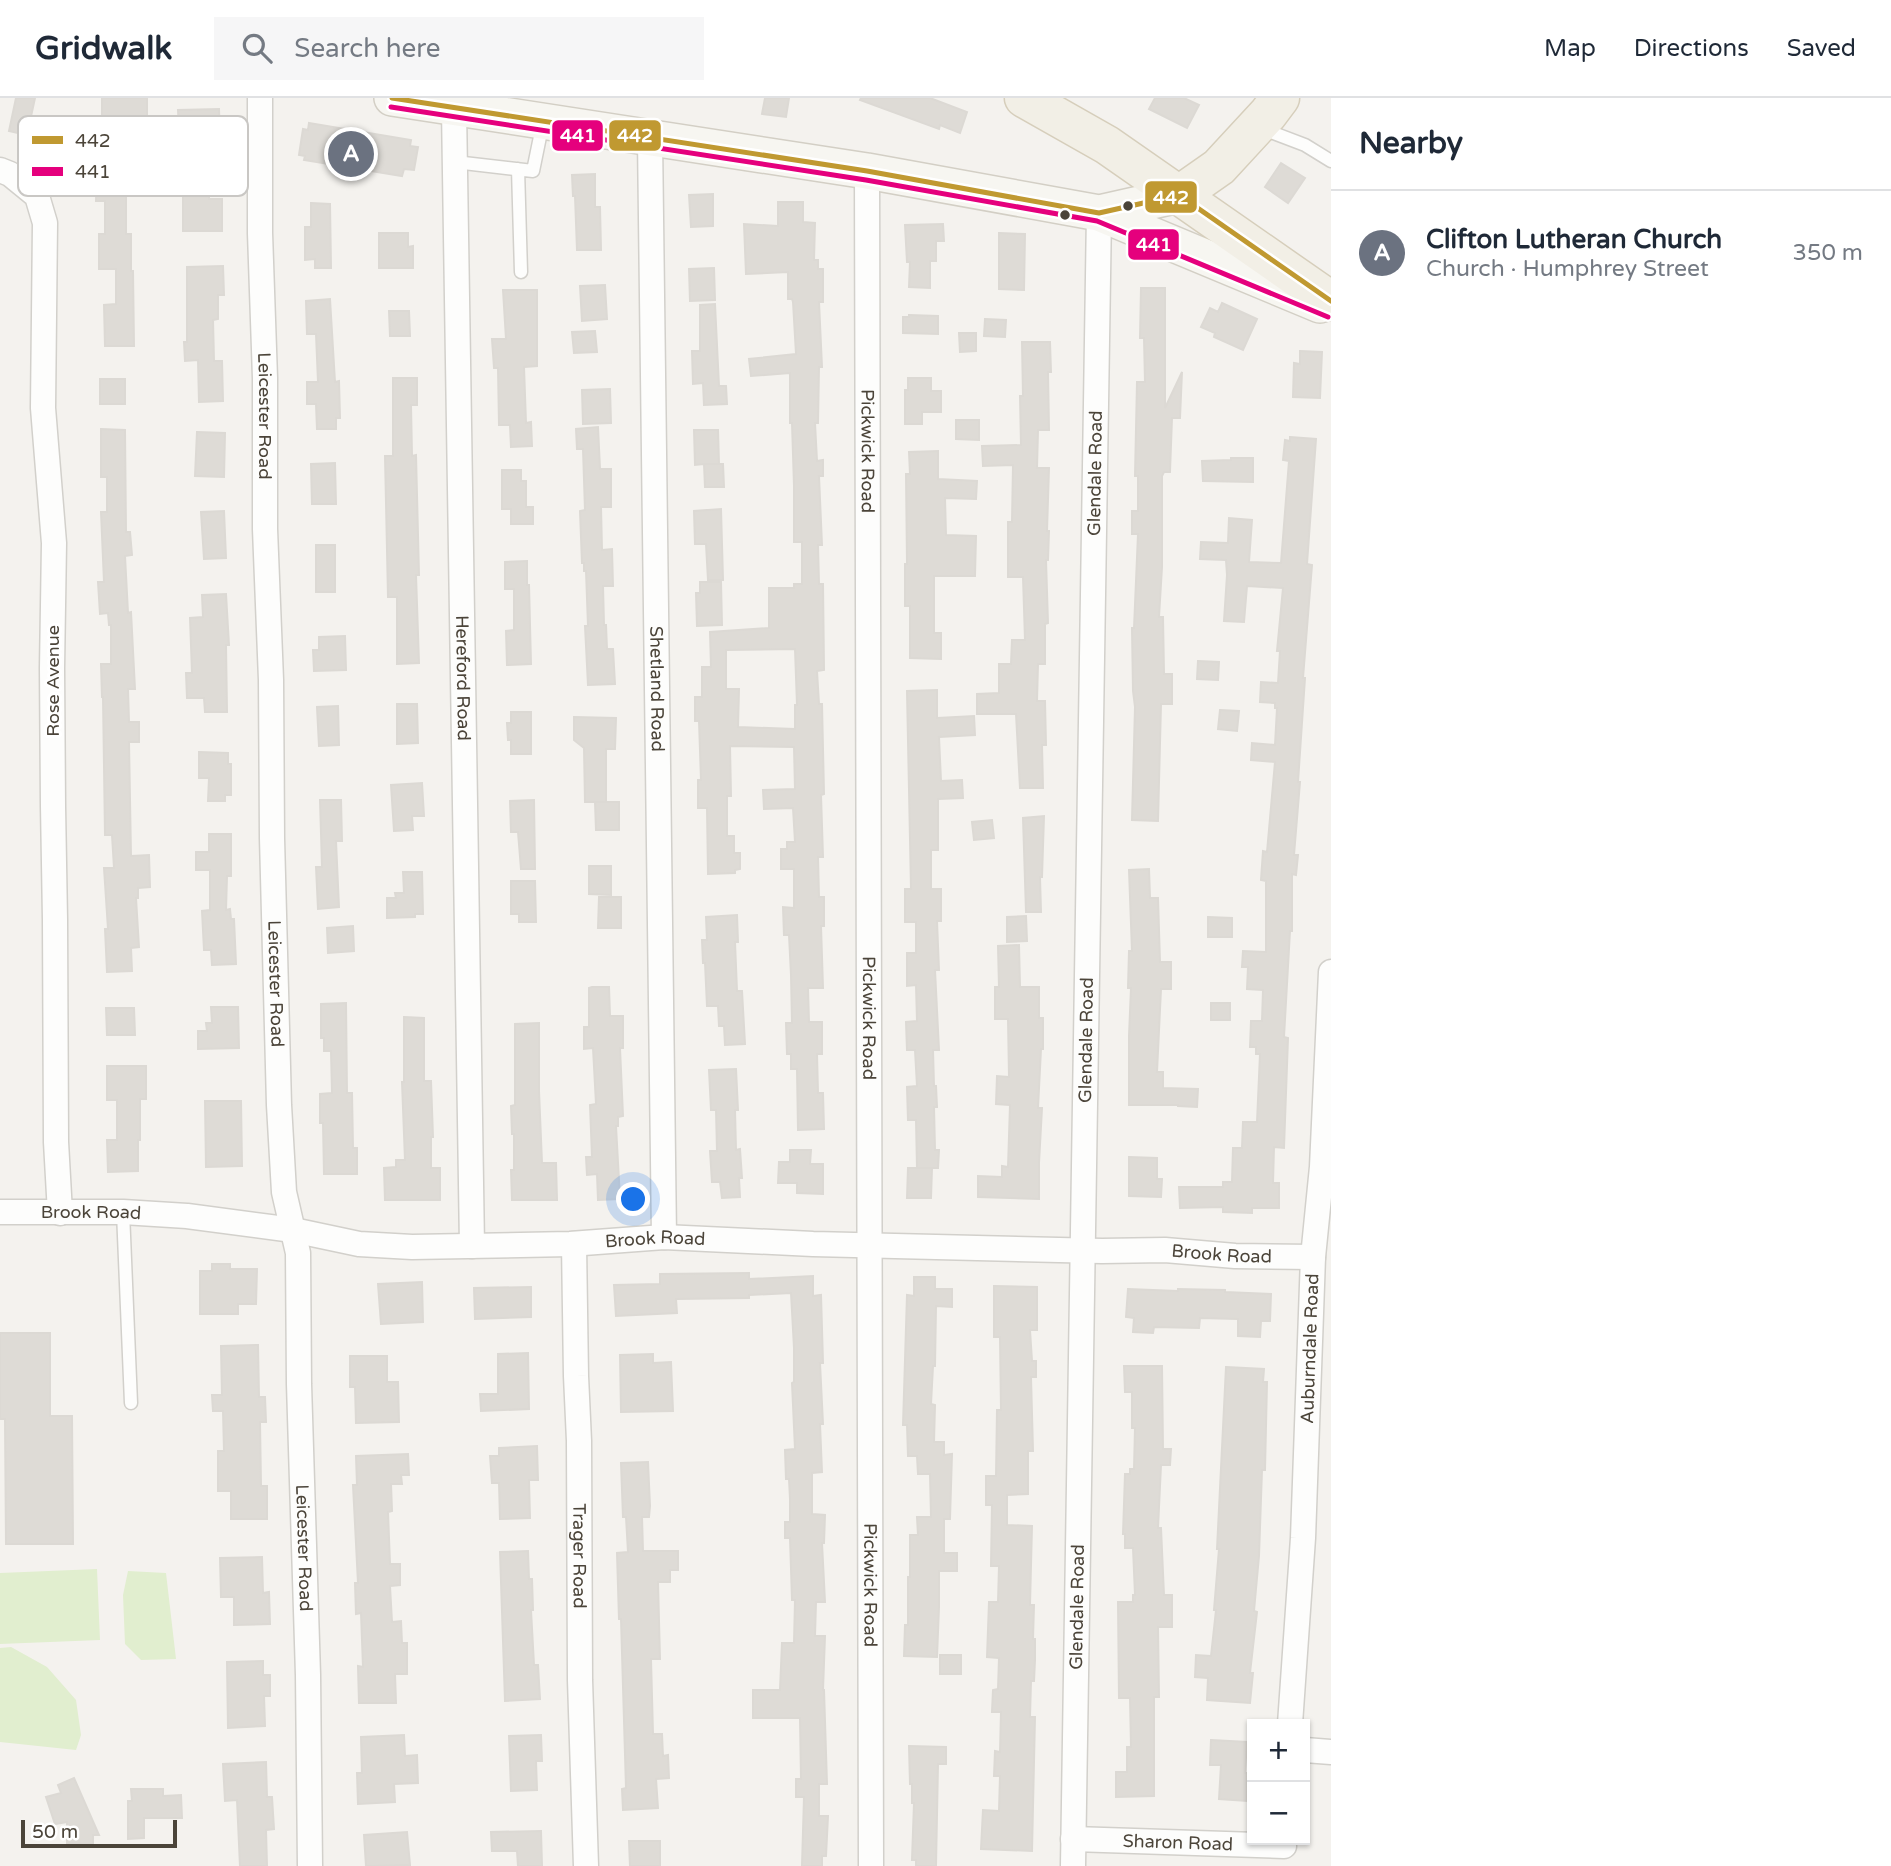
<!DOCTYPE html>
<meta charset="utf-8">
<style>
:root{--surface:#fff;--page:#f6f6f7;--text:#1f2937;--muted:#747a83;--line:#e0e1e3;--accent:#d93025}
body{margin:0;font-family:"Varela Round",sans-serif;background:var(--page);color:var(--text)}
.controls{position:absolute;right:21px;bottom:21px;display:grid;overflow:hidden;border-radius:0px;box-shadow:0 2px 5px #0004}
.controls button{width:63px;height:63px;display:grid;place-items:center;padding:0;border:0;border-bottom:2px solid var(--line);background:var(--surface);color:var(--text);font:35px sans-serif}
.scale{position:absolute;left:21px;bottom:18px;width:156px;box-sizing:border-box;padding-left:7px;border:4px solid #4b4439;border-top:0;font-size:19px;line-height:24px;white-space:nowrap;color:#4b4439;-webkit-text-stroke:5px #fff;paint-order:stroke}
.you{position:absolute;left:634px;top:1102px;width:24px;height:24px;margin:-18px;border:5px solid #fff;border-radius:50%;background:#1a73e8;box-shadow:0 0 0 10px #1a73e833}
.badge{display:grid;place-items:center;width:46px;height:46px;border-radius:50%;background:var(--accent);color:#fff;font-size:23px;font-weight:700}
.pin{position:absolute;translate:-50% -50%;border:4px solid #fff;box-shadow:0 2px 7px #0006}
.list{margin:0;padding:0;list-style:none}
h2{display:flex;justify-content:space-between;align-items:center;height:91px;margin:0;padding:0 28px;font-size:30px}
h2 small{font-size:23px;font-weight:400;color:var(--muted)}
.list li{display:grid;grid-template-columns:46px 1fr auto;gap:21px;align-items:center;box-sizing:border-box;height:126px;padding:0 28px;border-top:2px solid var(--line)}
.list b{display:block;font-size:26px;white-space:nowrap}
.list p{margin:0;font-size:23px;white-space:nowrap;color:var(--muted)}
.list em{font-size:23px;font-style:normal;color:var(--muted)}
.icon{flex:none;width:38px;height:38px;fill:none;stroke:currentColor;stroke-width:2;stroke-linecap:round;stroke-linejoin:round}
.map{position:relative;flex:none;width:1331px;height:1768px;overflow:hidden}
header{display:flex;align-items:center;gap:42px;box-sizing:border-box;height:98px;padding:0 35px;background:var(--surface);border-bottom:2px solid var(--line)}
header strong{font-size:33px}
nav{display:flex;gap:38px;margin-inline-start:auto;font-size:24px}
.search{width:490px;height:63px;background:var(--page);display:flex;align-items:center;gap:18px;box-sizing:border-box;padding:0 24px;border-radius:0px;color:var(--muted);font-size:26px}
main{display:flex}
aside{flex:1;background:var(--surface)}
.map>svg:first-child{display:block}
.green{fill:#e1eecf}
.building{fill:#dedbd6;stroke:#dcd9d4;stroke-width:2;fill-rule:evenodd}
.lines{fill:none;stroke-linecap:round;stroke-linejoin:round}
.lane-casing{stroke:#d2d0cb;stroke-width:15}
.street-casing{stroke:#d2d0cb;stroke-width:27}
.secondary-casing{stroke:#d3cfc5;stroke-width:38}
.primary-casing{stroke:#d6cebb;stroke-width:41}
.lane{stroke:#fdfdfc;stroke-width:12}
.street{stroke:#fdfdfc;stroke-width:24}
.secondary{stroke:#f7f6f1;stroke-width:35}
.primary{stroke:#f2efe6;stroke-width:38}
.bus-1-casing{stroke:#fff;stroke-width:10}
.bus-2-casing{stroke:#fff;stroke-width:10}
.bus-1{stroke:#c09931;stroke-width:5}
.bus-2{stroke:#e5007d;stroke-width:5}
.bus-dot{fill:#4b4439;stroke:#fff;stroke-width:2.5}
.labels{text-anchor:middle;stroke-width:6;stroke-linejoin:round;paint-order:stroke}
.street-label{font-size:18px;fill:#4b4439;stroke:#fff}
.key{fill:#fff;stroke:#c9c7c4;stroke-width:2}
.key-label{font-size:19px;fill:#4b4439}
.line-badge{stroke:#fff;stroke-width:2.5}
.badge-label{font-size:19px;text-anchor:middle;font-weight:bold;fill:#fff}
</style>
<header>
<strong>Gridwalk</strong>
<div class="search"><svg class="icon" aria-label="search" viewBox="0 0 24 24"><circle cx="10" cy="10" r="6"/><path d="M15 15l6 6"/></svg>Search here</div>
<nav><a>Map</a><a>Directions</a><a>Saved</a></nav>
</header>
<main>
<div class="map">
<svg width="1331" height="1768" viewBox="0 0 1331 1768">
<rect width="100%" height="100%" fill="#f4f2ee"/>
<path class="green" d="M97,1471l3,71 -100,4v-71z
M128,1473l38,2 10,86 -35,1 -16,-16 -2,-49z
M11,1549l36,20 29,33 5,35 -5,15 -76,-8v-94z"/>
<path class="building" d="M16,0h19l-8,37 -18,-4z
M102,0h45v22l-45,1z
M765,0h24l-3,19 -24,-3z
M861,0h69l37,14 -7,21 -20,-8 -1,4 -79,-29z
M1155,0h29l15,7 -12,23 -38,-19z
M219,11l1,33h-14v39h3v18h13v32h-39v-37h5l-1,-65h-8l-1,-19z
M309,25l102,17 -1,6 8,1 -4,23 -10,-1 -2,7 -98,-16 1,-4 -6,-1 4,-26 5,1z
M1281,65l24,15 -17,25 -23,-16z
M97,71h43v20h-14v45h5v37h2l1,75h-29l-1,-41 12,-1v-35h-17v-35h6v-33h-9z
M595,76v33h5l1,43h-24l-2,-54h-2l-1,-21z
M713,96v32l-22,1 -2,-32z
M778,104h25v20l12,1 -1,37h4v9h5v33h-4l3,65h-3l-1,56h-3l2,38 6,-1v16h-4l3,69h-4l1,39h4l1,86 -7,1 2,33h3l2,90 -3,1 2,62h-5l1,40h5v29h-3l2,62h-15l1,34h13v32h-5l1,39h5l1,36 -26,1 -1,-61h-6v-15h-4l-1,-31h6l-1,-48 -2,-40h-5l-1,-28 11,1v-39h-13v-20h6v-7h8l-2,-34 -29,1 -1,-19 32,-1 -1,-42 -64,-1 1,50h-4v40h7v17h6v16l-5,1v3l-27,1 -1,-66h-9v-28h3l-2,-59h-4v-24h7v-30h9l-1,-35 59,-4v-40h25v-4h8v-42h-8v-56l-2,-63h-2v-50l-39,3 -2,-17 47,-5 -3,-52 -1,-3h-4v-27l-42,2 -2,-50 34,2zM795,551l2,56h-2v24l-57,-2 1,-38h-13v-39z
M311,105l19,1 1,64h-16v-9l-10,1v-33h6z
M943,126l1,17h-8v20h-6v27l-21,-1 1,-25h-3l-2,-37z
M379,135h29v14l5,-1v22h-34z
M999,135l26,1 -1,56 -25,-1z
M223,168l1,29h-6v24l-5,1 1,41h8l1,40 -24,1 -1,-42 -13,1 -1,-19h3v-75z
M714,170l1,32 -25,1 -1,-32z
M605,187l2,34 -25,2 -2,-35z
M1141,190h24v120l17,-36 -2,46h-8l-2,54h-6l-2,4v91l-3,50h4l1,57h8v30h-11l-3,117 -26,-1 3,-113 -2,-16 -1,-63h2l4,-94h-6v-23h6v-35h-3l2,-94h8l-1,-44h-4z
M503,192h34v76l-13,1 2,56 5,-1 1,24 -21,1 -1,-22h-11l-1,-57h-4l-2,-29h14z
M330,201l5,83 4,-1 1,37h-4v11h-19l-1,-25h-9v-22h11l-2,-48h-9l-1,-33z
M1222,205l35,16 -14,31 -29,-13 1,-4 -14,-6 9,-19 8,4z
M715,206l4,82h7l1,18 -23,1 -1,-22 -10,1 -1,-33h8v-46z
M389,213h20l1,25h-20z
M909,217l29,1v18l-35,-1v-16h6z
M985,221l21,1 -1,17 -21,-1z
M595,233l2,21 -23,1 -2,-21z
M959,235h17v18l-16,1z
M1022,244h28l1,30h-3l1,58h-11l-1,38h12l-2,63h2l-1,29h-2l2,63 -3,1v40h-7l-1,37h8l1,44h-4l1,43h-23l-4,-74h-39v-20l22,-1v-29h12l1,-24h13l-2,-63h-15v-55h4l1,-57 -30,1 -1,-20 39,-1 -1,-49h3z
M1300,253l22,1 -2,46 -27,-1 1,-34 6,1z
M393,280h24v27h-6l1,51 4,-1 3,120h-3l3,88 -22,1v-67h-9l-3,-141h8z
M908,280h23v13h10v21h-19v12h-17v-34h3z
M100,281h25v25h-25z
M610,291l1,34 -28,1 -1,-34z
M956,322h23v20l-23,-1z
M598,329l2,42h11v38h-10l1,43 10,-1 1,37h-10l1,39h2l1,24h6l2,35 -27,1 -3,-59h3l-2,-55h-2v-8h-2l-2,-52 5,-1 -2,-61h-6l-1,-20z
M101,331l24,1 1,102h4l2,23 -7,1 3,57 3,-1 4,77h-7l1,33h10v20h-10l2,114 18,-1 1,32 -12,1v10h-2l3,49 -8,1 1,23 -25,1 -2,-43h3l-4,-61h10l-2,-33h-7l-2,-138h-1l-1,-33h10v-39h-2l-1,-12 -8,1 -2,-32h6l-3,-70h6v-35h-6z
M694,332h24l1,34h-14h18l1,23h-19l-1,-23 -9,1z
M197,334l28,1 -1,44 -29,-1z
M1290,339l26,2 -9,125 5,1 -9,113h2l-7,104h2l-6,73h4l-2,20 -4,-1v57h-2l-6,106 4,1 -4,110 -10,-1 -1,36h6v25h-27v5l-29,-1v-5l-43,1 -1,-21h44v-5h9l1,-34h9l1,-26h14l3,-68h-4v-7h-6l1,-26h11l1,-31 -16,-1 1,-22h-6l1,-16 23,1v-71l-5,-1 2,-29 4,1 8,-90 -24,-2 1,-17 23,2 2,-37h-2v-5l-15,-1 1,-20 17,1 2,-32h-3l6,-63 -36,-2 -3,36 -20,-1 3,-46 -1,-15 -26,-1 1,-17 27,1 1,-25 23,2 -3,42 32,1 8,-102 -6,-1 2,-20 5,1z
M938,353v28l39,2 -1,18 -31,-1 1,37 30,1 -1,40h-41v57h7v26l-31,-1v-52h-5v-42h2l-1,-90h4l-1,-22z
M1231,360h22v24l-50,-1 -1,-20 29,-1z
M335,365l1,41h-24l-1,-40z
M502,372h19v11h5v26h7v17h-22v-15h-9z
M721,411l2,71h-15l-2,-36h-11l-1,-33z
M224,413l2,47 -22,1 -3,-47z
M316,447h19v47h-19z
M527,463v24h2l2,79 -24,1 -1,-34 8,-1v-41h-9v-27z
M700,484h21l1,43 -25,1 -1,-33h4z
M226,496l3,51h-3l1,67h-22l-1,-14h-17l-1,-25h6l-2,-55 13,-1 -1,-22z
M345,538l1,34 -32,1 -1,-21h6v-13z
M1198,563l21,1 -1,18 -21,-1z
M937,592v28l37,-2 1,19 -36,2 2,44 21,-1 1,18 -25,1v51h-7v39h10v32h-4l2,49h-4l4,80h-6l1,36h2l1,21h-3l1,43h4l-1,18h-21l-1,-48h-8l-1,-33 10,-1 -2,-36h-8l-1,-28 11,-1 -1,-36 -9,1v-33h9v-31h-11v-33h6l-4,-198z
M397,606h20l1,39 -21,1z
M338,608l1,39 -20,1 -2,-39z
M1220,612l19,1 -2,20 -19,-2z
M511,614h20v42h-20v-14h-3l-1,-17h4z
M574,619l42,1 -1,31h-9v53h-21l-1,-54 -10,-8z
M199,654l29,1v11h3v31h-6v6h-17l1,-23h-10z
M422,685l2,33h-12l1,14 -19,1 -3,-46z
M320,702h21l1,41h-6l3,66 -21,2 -2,-42h6z
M534,702l1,69h-14l-3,-37h-7l-1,-31z
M595,704h24v28h-23z
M1044,718l-2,61h-2l1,35h-15l-3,-94z
M992,722l2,18 -20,2 -2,-18z
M209,736h22v42h-4l-1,34 4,-1 1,10h3l2,45 -24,1 -1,-15h-7l-2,-39 8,-1v-40h-14v-18h13z
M589,768h22v29l-22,-1z
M1149,771l1,29h8l2,64h11v27h-10l-4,83h6v16l35,1 -1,18 -19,-1v-1h-49v-69l2,-48h-3l1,-37h3l-3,-81z
M403,774h19l1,42h-8v3l-28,1v-20h9l-1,-5h9z
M511,783h24l1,41h-17v-8h-8z
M599,799h22v31h-23z
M737,817l1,27h-3l2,49h5l3,53 -20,1 -1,-19h-5l-1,-20h-11l-2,-43h-2l-1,-23h5l-1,-23z
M1026,818l1,25 -20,1v-25z
M1208,819l24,1v19h-24z
M353,828l1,25 -26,2 -1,-25z
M1019,847l1,42h19v31h4v31h-2l-3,59h4l-3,55v36l-61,-2v-21l24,1v-11l6,1 2,-62 -14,-1 1,-28 12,1 -1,-58h-13v-32h4l-1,-41z
M592,889h17l1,29h13v32h-3l3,68 -5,1v9h-2l4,73 -22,1 -1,-26 -10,1 -1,-18h6l-2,-52 6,-1 -3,-56 -9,1v-22h5v-39z
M346,905l1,90h5l1,55h4v26h-33l-1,-51h-3v-29l12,-1 -1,-42h-7v-13h-3v-34z
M1211,905h19v17h-19z
M211,909h27l1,41 -41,1v-18h9l-1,-8h6z
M106,910h28l1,27h-28z
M404,919l20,1v63h7l2,56h-2v31h9v32h-55l-1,-32 12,-1v-7h9l-3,-78h2z
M539,925v68l3,72h14l1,37h-45l-1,-30h3v-36h-2l-1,-28 4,-1v-81z
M107,968h39v33h-6v41h-2v31l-30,1 -1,-32h10v-40h-10z
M736,971l2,41h-3l1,40 4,-1 2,29h-3l1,19 -18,1 -2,-16h-8l-2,-31h7l-1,-41h-5l-2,-40z
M205,1003h36l1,65 -36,1z
M790,1052h21l-1,14h13v30l-26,-1v-10h-19l1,-21h11z
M1129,1059l28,1v21h5l-1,18 -32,-1z
M908,1070h24l-1,30h-24z
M212,1166h18v5h27l-1,35h-18v10h-38v-43h12z
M749,1175v6l64,-3v20l8,-1 2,68h-3l3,61h-3l2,48 -10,1v41l13,1 -1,28h-2l3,59h-9l-1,34h10l-2,54h1l3,94h-8v32h9l-2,40h-4v10h-20l2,-69h-8v-18h5l-1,-61h-47v-28h27l2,-47h12l1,-43h-3l-2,-62h-5v-16h5v-23l-1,-20h-3l-1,-29 10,-1 -3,-66 2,-1v-34l-3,-55 -42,2v3l-73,1 1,14 -61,3 -2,-31 46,-1v-10z
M914,1179h21v12h17v18l-16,-1 -1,60h-2l-2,38 4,1 -1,37h10v13l8,-1 -2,65h-6v34h13v18h-18v36l-2,50 -33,-1 1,-31h3v-48h2v-42h8l-1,-18h14l-1,-43h-12l-1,-18h-9l-1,-31h-4l4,-130 7,1z
M422,1184l1,40 -42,2 -3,-40z
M994,1188l43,1v43h-7l2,31h4v16h-5l2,74h-5v43l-21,1v30l25,1 -2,79h4l-1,34h2v21l-1,21h-3l-1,36h5l-3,134 -51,-2 2,-39 16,1 1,-35h-6l1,-25 5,1 1,-40h-9l1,-22 5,-1 1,-31 -12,-1 2,-55h9l1,-36h-8l1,-61h-6v-29h10l1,-66h4l-1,-73h-6z
M531,1189v30l-56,2 -1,-31z
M1128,1191l50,2v-2l47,1v2l46,2 -1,27h-9l-1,16 -22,-1v-17l-38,-1 -1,10 -45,-1 -1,6 -20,-1 1,-14 -8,-1z
M0,1235h50v83h22l1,128h-67l-1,-125h-5z
M258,1247l1,52h6l1,25h-6l1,64h6v33h-36v-28h-13v-40h6l-1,-40h-10l-1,-16h10l-1,-49z
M528,1255l1,56 -48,2 -1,-17h18v-40z
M653,1256v9l18,-1 2,49 -52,1 -1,-57z
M350,1258h37v26h11l1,40 -43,1 -1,-36h-5z
M1124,1268h38l1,83h8l-1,16h-9l-3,63h3l3,67h8v32h-14l1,70h-5v99l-38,1v-25h11v-25h4l-1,-49h-11l-1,-96h15v-7h2l-2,-47h-8v-14h-2l2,-60h5v-5h4l1,-41h-3v-36h-7z
M1226,1269l38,2 -1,13h4l-2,88h-3l-3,86 -5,55 3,1 -7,61h3l-3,30 -43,-3 1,-22 -13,-1 1,-22 15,1 5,-46h-2l5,-61h-2z
M537,1348l1,34h-9l1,38 -30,1 -1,-36h-7l-2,-27h9v-8z
M408,1356l1,21h-8l1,9h-11l1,27 -4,1 2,52h10v21l-10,1 2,36 9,-1 1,22h5v31h-12l1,29h-37l-1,-37 5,1 -2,-54 -5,1 -1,-31h3l-5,-98h4l-1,-29z
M648,1364l2,44 -1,11h-7l1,34h35v19h-8v12h-12l2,77h-9l2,75h9l1,22 5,-1 1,23 -13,1 2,29 -35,2 -1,-21 4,-1 -5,-169h-2l-2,-66 11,-1 -2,-35h-3l-2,-54z
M528,1453l1,28h3l1,31h-2l3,55h4l2,34 -35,2 -5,-149z
M262,1459l1,36 6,-1 1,32 -36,1v-28h-13l-1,-39z
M940,1557h21v19h-21z
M263,1563v14h7v21h-6l1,30 -37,2 -1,-66z
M404,1637l1,21 12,-1 1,28 -24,1 1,18 -37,2 -1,-31h5l-1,-36z
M541,1637l1,26h-6l1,29 -26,1 -2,-55z
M1211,1642l36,2 -2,31h3l-1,28 -28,-2 2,-34h-11z
M909,1648l37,1v17h-8l-2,102h-20v-6h-4l2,-57h-2v-19h-2z
M266,1664l1,35h5l2,32 -8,1 1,36h-27l-3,-66 -12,1 -2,-37z
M74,1680l25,57h-6v9l-26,-1v-21l-12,2 -9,-27 15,-4 -3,-8z
M131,1691h32v7l18,-1 1,23h-38v20l-16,1v-38h4z
M541,1733l1,35h-24l-1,-15h-25l-1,-19z
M407,1734l3,33 -44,1 -2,-31z
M629,1743h31v25h-30z"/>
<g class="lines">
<g class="lane-casing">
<path id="lane" d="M1263,31l42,16 26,16
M455,64l78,9 10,-49
M518,71l3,103
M123,1114l8,191"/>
</g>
<g class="street-casing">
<g id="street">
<path id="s1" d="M260,0v135l5,145v151l6,151 1,158 7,267 5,87 14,61 1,131 9,291 2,191"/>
<path id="s2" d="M454,11l18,1137"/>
<path id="s3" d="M650,41l14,1098"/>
<path d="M0,72l10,4 27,22 8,27 -2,185 11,135 -2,125 1,138 2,114 1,222 4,71"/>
<path id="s4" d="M867,73l4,1695"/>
<path id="s5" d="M0,1114h123l64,4 106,14 66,14 53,3 158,-3 94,-7 149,7 289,7 63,-1 70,6 78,1"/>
<path id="s6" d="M574,1146l2,132 3,65 1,239 6,186"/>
<path id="s7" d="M1290,1626l13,-186 10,-281 9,-90 9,-195"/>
<path d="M1305,1652l26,2"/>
<path id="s8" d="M1073,1741l211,7"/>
<path id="s9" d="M1073,1768l26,-1653"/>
</g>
</g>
<g class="secondary-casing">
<path id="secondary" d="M392,0l475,73 232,42 221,92
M1099,115l80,-18"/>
</g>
<g class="primary-casing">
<path id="primary" d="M1024,0l83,47 224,156
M1179,97l40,-28 49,-53 12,-16"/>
</g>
<use href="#lane" class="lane"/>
<use href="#street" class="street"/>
<use href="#secondary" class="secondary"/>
<use href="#primary" class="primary"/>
<g class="bus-1-casing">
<path id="bus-1" d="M392,0l475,73 232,42 80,-18 152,106"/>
</g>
<g class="bus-2-casing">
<path id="bus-2" d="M391,9l475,73 231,41 231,96"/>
</g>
<use href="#bus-1" class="bus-1"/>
<use href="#bus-2" class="bus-2"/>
</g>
<g class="bus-dot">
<circle cx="1128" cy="108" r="6"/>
<circle cx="1065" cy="117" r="6"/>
</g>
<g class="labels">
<g class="street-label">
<text dy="6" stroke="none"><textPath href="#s1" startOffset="318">Leicester Road</textPath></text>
<text dy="6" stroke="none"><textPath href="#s4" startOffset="280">Pickwick Road</textPath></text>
<text dy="6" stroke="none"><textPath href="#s9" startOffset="1393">Glendale Road</textPath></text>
<text dy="6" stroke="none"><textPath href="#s2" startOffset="569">Hereford Road</textPath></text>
<text transform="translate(53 583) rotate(-90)" y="6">Rose Avenue</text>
<text dy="6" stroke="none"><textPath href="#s3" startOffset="550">Shetland Road</textPath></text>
<text dy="6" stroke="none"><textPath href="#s1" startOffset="886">Leicester Road</textPath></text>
<text dy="6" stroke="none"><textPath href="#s4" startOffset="847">Pickwick Road</textPath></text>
<text dy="6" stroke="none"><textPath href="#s9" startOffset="826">Glendale Road</textPath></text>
<text dy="6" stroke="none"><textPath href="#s5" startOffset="91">Brook Road</textPath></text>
<text dy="6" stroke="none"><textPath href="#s5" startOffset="658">Brook Road</textPath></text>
<text dy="6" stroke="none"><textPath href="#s5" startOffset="1225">Brook Road</textPath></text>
<text dy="6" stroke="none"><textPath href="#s7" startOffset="376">Auburndale Road</textPath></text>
<text dy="6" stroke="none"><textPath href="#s1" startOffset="1452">Leicester Road</textPath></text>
<text dy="6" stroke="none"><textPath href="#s6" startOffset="312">Trager Road</textPath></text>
<text dy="6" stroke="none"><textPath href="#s4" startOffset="1414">Pickwick Road</textPath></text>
<text dy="6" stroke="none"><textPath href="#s9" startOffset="259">Glendale Road</textPath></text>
<text dy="6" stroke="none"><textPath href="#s8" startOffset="105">Sharon Road</textPath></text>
</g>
</g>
<rect x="18" y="18" width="230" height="80" rx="10" class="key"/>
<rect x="32" y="38" width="31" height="8" fill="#c09931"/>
<rect x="32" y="69" width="31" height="9" fill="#e5007d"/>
<g class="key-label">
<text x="75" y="49">442</text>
<text x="75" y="80">441</text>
</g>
<g class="line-badge">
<rect x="608" y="21" width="54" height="33" rx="7" fill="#c09931"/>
<rect x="551" y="21" width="53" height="33" rx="7" fill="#e5007d"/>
<rect x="1144" y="82" width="54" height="34" rx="7" fill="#c09931"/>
<rect x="1127" y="130" width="53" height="33" rx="7" fill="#e5007d"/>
</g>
<g class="badge-label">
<text x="635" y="44">442</text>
<text x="578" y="44">441</text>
<text x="1171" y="106">442</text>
<text x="1154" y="153">441</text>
</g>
</svg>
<div class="controls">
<button>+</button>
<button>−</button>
</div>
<div class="scale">50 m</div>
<div class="you"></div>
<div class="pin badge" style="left:351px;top:56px;background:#6b7280">A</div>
</div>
<aside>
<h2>Nearby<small></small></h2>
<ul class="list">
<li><span class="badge" style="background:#6b7280">A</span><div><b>Clifton Lutheran Church</b><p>Church · Humphrey Street</p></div><em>350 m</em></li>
</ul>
</aside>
</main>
